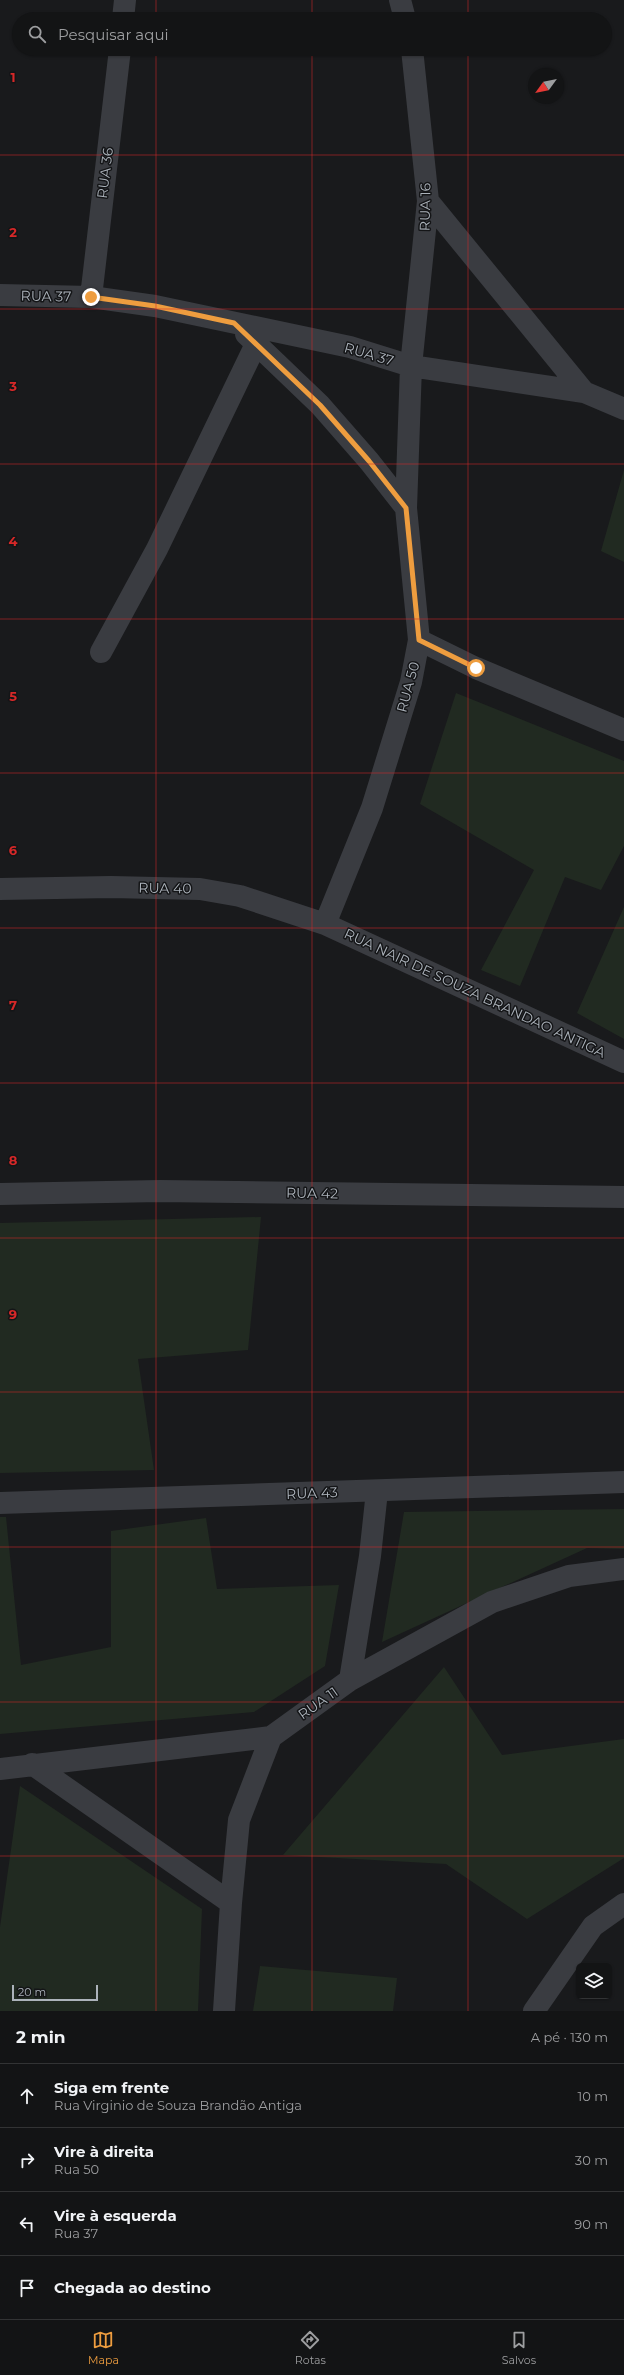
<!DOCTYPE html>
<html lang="pt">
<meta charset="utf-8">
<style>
:root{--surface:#131415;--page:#202122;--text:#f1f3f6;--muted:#9d9ea0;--line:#323334;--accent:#ee9d3f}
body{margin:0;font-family:Montserrat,sans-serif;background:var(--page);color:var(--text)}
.controls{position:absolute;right:12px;bottom:12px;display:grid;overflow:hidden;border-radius:6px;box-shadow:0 1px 3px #0004}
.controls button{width:36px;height:36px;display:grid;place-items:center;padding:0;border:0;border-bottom:1px solid var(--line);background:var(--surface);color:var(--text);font:20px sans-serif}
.compass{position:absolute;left:528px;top:68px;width:36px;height:36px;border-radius:50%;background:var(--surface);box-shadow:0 1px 3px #0004;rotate:237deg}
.scale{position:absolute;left:12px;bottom:10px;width:86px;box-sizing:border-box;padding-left:4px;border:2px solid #acb3bb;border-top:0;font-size:11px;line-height:14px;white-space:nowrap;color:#acb3bb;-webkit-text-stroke:3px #141517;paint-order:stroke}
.stop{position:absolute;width:12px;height:12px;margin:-9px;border:3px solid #ee9d3f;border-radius:50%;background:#fff}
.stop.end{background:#ee9d3f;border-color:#fff;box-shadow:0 1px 4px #0008}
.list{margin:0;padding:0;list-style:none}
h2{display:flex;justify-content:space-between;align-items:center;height:52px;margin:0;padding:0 16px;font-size:17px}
h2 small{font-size:13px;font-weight:400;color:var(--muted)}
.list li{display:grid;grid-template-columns:26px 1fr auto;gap:12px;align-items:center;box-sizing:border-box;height:64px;padding:0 16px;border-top:1px solid var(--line)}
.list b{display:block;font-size:15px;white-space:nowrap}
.list p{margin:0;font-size:13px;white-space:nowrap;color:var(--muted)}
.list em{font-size:13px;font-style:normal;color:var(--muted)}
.icon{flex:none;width:22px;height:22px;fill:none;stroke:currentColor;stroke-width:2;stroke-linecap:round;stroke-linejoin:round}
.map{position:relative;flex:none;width:624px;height:2011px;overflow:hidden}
.search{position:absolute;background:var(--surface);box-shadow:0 1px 3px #0004;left:12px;right:12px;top:12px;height:44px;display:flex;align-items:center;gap:10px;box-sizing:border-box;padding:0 14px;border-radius:22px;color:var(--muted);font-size:15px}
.sheet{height:308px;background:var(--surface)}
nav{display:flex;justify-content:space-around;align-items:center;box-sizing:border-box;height:56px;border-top:1px solid var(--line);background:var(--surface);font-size:11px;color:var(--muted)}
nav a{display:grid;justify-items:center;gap:2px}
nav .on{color:var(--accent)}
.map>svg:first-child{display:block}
.green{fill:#212a21}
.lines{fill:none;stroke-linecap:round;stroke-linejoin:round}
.street{stroke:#3a3c41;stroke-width:22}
.route{stroke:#ee9d3f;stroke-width:5}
.grid{fill:none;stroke:#d62828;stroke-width:1;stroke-opacity:0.55}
.labels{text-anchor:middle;stroke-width:3;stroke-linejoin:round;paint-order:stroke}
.street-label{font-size:14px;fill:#acb3bb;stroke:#141517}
.grid-label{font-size:13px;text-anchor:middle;font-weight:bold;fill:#d62828;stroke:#141517;stroke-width:3;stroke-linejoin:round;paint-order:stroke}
</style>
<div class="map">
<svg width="624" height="2011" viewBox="0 0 624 2011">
<rect width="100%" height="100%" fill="#191a1c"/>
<path class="green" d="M624,470v92l-23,-11z
M456,693l168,68v85l-23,44 -36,-13 -45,109 -39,-16 53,-100 -114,-66z
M624,907v132l-47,-26z
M261,1217l-13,133 -110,9 16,111 -154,3v-250z
M624,1509v40l-37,-1 -205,94 22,-130z
M0,1517h6l15,148 90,-18v-116l95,-13 11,71 122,-4 -14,81 -71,46 -254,22z
M444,1667l58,88 122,-16v119l-97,61 -81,-55 -163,-9z
M20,1786l182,123 -4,102h-198v-84z
M260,1966l137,12 -4,33h-140z"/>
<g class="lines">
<path class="street" d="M400,0l5,19
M123,19l2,-19
M428,201l156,191
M0,295l91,2 64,9 195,41 61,19 173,26 40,17
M91,297l29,-248
M246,334l74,71 49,56 37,47
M419,640l57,28 148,62
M101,652l56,-103 99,-205
M0,889l111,-2 89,2 40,7 85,28 299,138
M325,924l47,-116 39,-126 8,-42 -13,-132 5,-142 17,-165 -16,-152
M0,1194l160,-3 464,6
M0,1503l624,-21
M350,1680l20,-124 7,-65
M32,1764l199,139
M0,1769l271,-32
M224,2011l7,-108 8,-83 32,-83 79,-57 142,-78 77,-26 55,-7
M534,2011l59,-85 31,-22"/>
</g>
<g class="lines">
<path class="route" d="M91,297l64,9 79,17 86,82 49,56 37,47 13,132 57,28"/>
</g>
<path class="grid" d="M156,0v19M312,0v19M468,0v19M156,49v1962M312,49v1962M468,49v1962M0,155h624M0,309h624M0,464h624M0,619h624M0,773h624M0,928h624M0,1083h624M0,1238h624M0,1392h624M0,1547h624M0,1702h624M0,1856h624"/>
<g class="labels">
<g class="street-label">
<text transform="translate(105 173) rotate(-83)" y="5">RUA 36</text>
<text transform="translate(425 207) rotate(-89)" y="5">RUA 16</text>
<text transform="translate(46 296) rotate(1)" y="5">RUA 37</text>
<text transform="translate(369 354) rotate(16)" y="5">RUA 37</text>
<text transform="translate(408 687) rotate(-75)" y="5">RUA 50</text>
<text transform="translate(165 888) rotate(1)" y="5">RUA 40</text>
<text transform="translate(475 993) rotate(25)" y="5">RUA NAIR DE SOUZA BRANDAO ANTIGA</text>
<text transform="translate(312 1193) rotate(1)" y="5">RUA 42</text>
<text transform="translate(312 1493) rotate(-2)" y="5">RUA 43</text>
<text transform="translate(318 1703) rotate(-35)" y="5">RUA 11</text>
</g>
</g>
<g class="grid-label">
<text x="13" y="82">1</text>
<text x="13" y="237">2</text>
<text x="13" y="391">3</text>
<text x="13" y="546">4</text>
<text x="13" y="701">5</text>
<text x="13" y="855">6</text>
<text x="13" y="1010">7</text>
<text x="13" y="1165">8</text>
<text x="13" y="1319">9</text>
</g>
</svg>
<div class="controls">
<button><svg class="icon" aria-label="layers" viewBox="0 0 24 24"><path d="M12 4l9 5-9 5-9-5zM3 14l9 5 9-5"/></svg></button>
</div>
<svg class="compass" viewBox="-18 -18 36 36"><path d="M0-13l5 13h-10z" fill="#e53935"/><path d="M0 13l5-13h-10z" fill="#9d9ea0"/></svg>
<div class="scale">20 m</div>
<div class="stop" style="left:476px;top:668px"></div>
<div class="stop end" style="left:91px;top:297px"></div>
<div class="search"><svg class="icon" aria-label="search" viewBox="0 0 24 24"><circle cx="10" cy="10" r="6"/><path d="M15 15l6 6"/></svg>Pesquisar aqui</div>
</div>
<section class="sheet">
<h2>2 min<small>A pé · 130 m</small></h2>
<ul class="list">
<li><svg class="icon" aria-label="ahead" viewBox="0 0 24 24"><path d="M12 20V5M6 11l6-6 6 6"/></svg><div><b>Siga em frente</b><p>Rua Virginio de Souza Brandão Antiga</p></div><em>10 m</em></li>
<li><svg class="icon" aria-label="right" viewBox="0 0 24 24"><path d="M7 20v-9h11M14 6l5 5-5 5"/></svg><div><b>Vire à direita</b><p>Rua 50</p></div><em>30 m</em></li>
<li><svg class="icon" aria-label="left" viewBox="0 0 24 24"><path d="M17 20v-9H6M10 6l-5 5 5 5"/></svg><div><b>Vire à esquerda</b><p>Rua 37</p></div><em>90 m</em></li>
<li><svg class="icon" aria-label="arrive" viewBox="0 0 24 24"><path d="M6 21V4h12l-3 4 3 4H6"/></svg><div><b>Chegada ao destino</b></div></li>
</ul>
</section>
<nav>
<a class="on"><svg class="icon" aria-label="map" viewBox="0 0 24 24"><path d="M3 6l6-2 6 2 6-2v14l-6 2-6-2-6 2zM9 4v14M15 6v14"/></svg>Mapa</a>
<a><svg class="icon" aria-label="directions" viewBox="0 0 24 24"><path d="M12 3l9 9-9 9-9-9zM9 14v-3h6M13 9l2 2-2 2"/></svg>Rotas</a>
<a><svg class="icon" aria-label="saved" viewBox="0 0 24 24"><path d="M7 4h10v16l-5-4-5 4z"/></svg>Salvos</a>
</nav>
